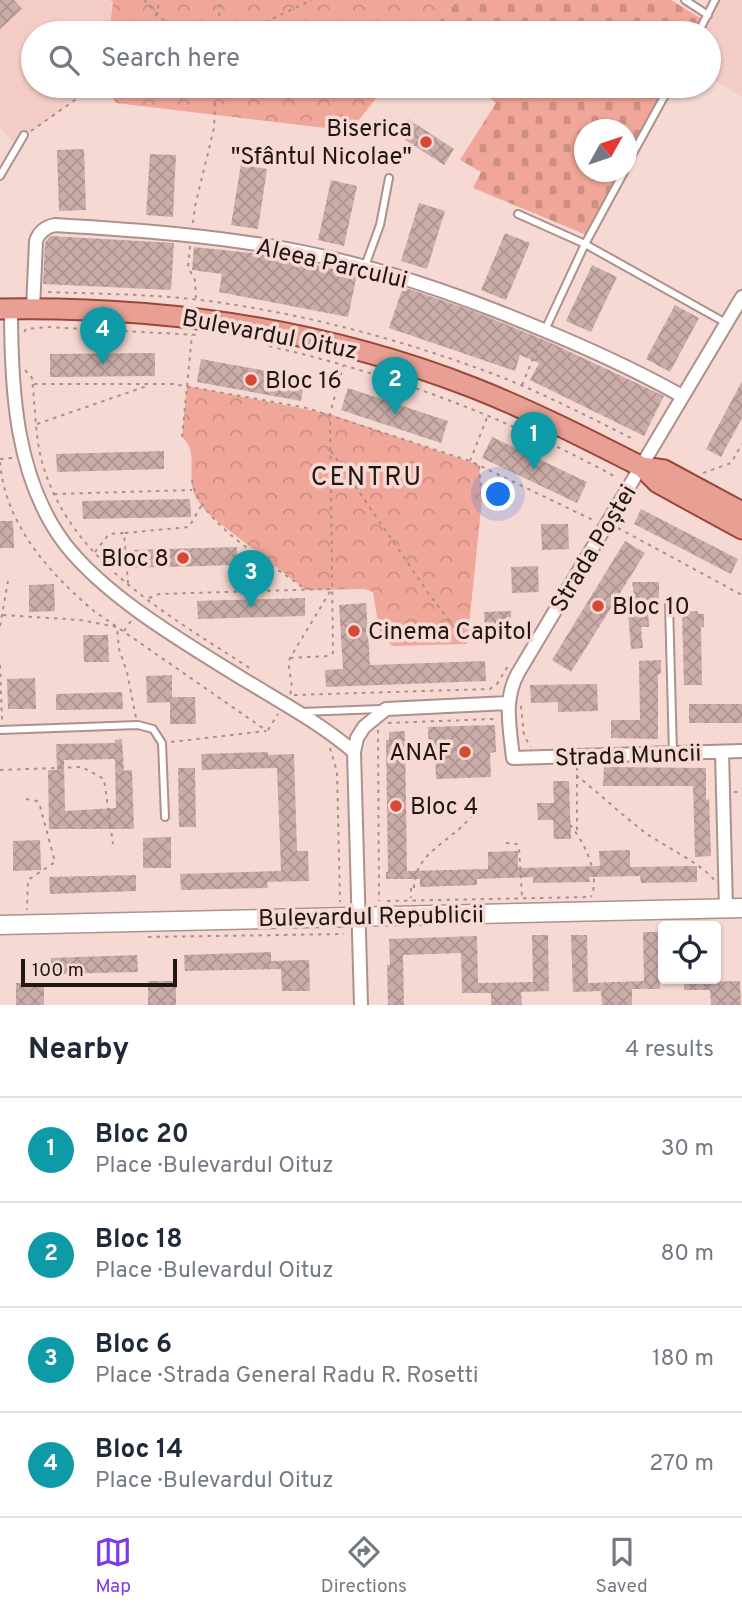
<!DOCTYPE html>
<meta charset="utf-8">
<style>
:root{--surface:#fff;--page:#f2f2f3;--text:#1f2937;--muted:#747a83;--line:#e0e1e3;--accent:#7c3aed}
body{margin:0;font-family:Overpass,sans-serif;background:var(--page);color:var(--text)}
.controls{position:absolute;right:21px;bottom:21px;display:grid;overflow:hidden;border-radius:7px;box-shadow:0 2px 5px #0004}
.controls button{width:63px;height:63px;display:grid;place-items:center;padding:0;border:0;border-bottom:2px solid var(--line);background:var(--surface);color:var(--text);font:35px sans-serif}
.compass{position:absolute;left:574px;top:119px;width:63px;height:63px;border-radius:50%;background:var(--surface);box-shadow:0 2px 5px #0004;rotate:50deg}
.scale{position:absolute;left:21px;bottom:18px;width:156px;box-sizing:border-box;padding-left:7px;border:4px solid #201614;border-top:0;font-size:19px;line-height:24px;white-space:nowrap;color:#201614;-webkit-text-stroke:5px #f7d9d3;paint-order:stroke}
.you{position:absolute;left:499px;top:495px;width:24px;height:24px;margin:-18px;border:5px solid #fff;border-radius:50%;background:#1a73e8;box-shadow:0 0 0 10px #1a73e833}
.badge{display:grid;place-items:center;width:46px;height:46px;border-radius:50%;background:var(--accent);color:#fff;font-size:23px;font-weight:700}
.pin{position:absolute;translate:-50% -58px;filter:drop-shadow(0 2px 4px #0008)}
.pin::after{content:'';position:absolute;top:37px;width:24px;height:21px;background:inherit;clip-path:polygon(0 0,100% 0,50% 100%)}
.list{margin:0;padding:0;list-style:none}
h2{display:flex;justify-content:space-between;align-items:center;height:91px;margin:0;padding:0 28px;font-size:30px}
h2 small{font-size:23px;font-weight:400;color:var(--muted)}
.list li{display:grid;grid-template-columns:46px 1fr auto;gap:21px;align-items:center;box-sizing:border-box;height:105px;padding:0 28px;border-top:2px solid var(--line)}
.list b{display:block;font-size:26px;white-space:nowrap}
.list p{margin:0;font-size:23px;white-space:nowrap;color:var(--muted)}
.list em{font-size:23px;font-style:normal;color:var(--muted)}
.icon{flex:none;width:38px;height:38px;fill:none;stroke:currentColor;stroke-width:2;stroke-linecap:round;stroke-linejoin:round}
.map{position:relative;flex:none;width:742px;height:1005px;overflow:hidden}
.search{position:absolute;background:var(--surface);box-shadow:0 2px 5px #0004;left:21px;right:21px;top:21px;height:77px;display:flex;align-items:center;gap:18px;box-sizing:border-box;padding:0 24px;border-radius:38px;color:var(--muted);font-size:26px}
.sheet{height:511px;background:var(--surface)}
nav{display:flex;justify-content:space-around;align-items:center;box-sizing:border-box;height:98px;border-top:2px solid var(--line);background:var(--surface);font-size:19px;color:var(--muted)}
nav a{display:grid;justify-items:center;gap:4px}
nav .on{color:var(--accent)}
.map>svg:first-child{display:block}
.built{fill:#f3ccc5}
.forest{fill:url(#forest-crowns)}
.cemetery{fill:url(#cemetery-stones)}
.building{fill:url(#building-cross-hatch);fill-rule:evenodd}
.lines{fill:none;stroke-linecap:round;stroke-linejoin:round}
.lane-casing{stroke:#ad918c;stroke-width:10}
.street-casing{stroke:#ad918c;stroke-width:16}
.secondary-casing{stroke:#ad918c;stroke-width:21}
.primary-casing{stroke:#9a4739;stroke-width:23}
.path{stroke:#a8918d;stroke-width:2;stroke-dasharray:3.5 5;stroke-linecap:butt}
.lane{stroke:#fff;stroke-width:6}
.street{stroke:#fff;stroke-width:12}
.secondary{stroke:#fff;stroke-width:18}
.primary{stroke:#e9a094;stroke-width:19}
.poi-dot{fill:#d64935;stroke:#f7d9d3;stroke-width:2.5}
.labels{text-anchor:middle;stroke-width:7;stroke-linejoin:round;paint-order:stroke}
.poi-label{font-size:24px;fill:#201614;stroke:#f7d9d3;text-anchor:start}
.street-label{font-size:24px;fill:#201614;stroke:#f7d9d3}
.neighbourhood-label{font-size:26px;letter-spacing:2px;fill:#201614;stroke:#f7d9d3}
</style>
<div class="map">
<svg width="742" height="1005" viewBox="0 0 742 1005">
<defs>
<pattern id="forest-crowns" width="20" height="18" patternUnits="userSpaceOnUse" patternTransform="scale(1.75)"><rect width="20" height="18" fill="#f0a799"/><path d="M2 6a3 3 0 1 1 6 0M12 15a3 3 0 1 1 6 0" fill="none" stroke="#ce8f83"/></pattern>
<pattern id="cemetery-stones" width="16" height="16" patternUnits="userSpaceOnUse" patternTransform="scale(1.75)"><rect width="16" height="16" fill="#f0a799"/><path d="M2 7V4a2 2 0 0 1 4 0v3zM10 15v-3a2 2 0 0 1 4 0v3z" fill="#ce8f83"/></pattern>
<pattern id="building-cross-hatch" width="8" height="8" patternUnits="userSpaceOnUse" patternTransform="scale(1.75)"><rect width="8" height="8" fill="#caada8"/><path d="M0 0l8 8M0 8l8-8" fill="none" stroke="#ad9490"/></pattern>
</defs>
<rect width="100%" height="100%" fill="#f7d9d3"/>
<path class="built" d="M0,0h110l3,2 -4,31h-76v53h62l-68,48 -10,13 -17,-20z
M717,0h25v97l-33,-20v-44h-11z"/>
<path class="forest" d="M110,0h348l-29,33h-320l4,-31z
M105,86h281l-36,45 -234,-28z
M187,386l143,28 149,51 3,35 -15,144 -75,2 -13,-16 -6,-38 -8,-3 -59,1 -93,-72c-8,-8 -17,-17 -20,-28 -5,-17 5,-39 -11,-53z"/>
<path class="cemetery" d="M458,0h213l34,21 -7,12h-269z
M476,86h194l-43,80 -1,-36h-42v42h39l-34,64 -116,-48 8,-16 -21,-12 36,-57z"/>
<path class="building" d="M0,0h14l8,9 -22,20z
M408,119l46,30 -10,16 -46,-30z
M84,149l2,61 -27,1 -2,-61z
M150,154l26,1 -3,62 -27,-2z
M241,164l26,5 -9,60 -27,-4z
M331,180l26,6 -13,60 -26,-6z
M419,203l26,8 -18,58 -26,-8z
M505,233l25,10 -24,57 -25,-10z
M50,236l124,7 -3,47 -128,-6 2,-41z
M194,247l76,8 87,19 -9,43 -129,-25 3,-18 -30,-4z
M592,265l25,12 -26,55 -25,-11z
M403,287l65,22 81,33 115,54 -20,40 -114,-56 9,-17 -19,-8 -5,16 -126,-43z
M675,305l24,13 -29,54 -24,-13z
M155,353v23l-105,1v-23z
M201,359l104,19 -4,23 -104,-19z
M742,381v37l-21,39 -15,-8z
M348,388l100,33 -7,22 -100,-33z
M492,437l95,45 -10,21 -95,-45z
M164,451v18l-107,3 -1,-18z
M190,499l1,18 -108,2 -1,-18z
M641,509l97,50 -7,15 -97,-50z
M0,521h13l1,27h-14z
M541,524h27l1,25 -27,1z
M625,541l20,12 -74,119 -19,-12z
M237,547v18l-107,3 -1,-18z
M538,566l1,26 -27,1 -1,-26z
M632,582h27v24l-4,3h-7l1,18h-8l2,21 -12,1 -3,-37 15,-1 -8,-10z
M54,584l1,27 -26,1v-27z
M305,598v18l-107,3 -1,-18z
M366,603l4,62 115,-4 1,20 -160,6 -1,-17 18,-1 -4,-64z
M511,611l1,25 -27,1 -1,-25z
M698,611v3h6v13h-3l1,58h-18l-2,-73z
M83,635h25l1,27h-25z
M661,660v13l-3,2v64l-47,-1v-18h29l-1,-59z
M172,675v22h23l1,27h-26v-22l-23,1 -1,-27z
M35,678l1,31h-28l-1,-30z
M597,684l1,27 -40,1v-10l-27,1 -1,-18z
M122,692l1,17 -67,1v-16z
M689,704h53v19h-53z
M495,725l1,27 -6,1 1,24 -55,2 -1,-27h-6l-1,-25z
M405,731l2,140 81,-2v-17l30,-1v17l82,-2 -1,-15 31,-1v17l67,-1v16l-56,1 -1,-7 -51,1 1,5 -57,1v-6l-56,2v6l-57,2v-8h-34v-7h4h-2l-2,-132h3v-8z
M122,739l2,32 8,-1 2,59h-85l-1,-59h9l-1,-26 59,-1v-3zM115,759l1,49 -51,3 -1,-51z
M268,752v3l26,-1 3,97h11l1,30 -42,1 1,6 -87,2 -1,-16 101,-3 -4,-103 -75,2 -1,-16z
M604,767l102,1v32l3,-1 2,57 -16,1 -2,-71h-90z
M178,768h17l1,59h-17z
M553,781h16l2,58h-17l-1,-19h-15l-1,-17h17z
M171,837v31h-28v-30z
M40,840l1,30 -28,1v-30z
M136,875v16l-86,3 -1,-17z
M643,932h16l1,57h-28v16h-30l-1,-14 -28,1 -2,-57h16l1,48 56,-2z
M532,935h16l1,56 -28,1 1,13h-31v-12h-29l-1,-40 -58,2 1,50h-16l-1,-40h3l-1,-26 88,-3 1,47 55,-1z
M271,952v9l38,-1 1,31h-28l-1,-22 -96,2 -1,-16z
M137,955l1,17 -87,2v-16z
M684,979h16v3l40,-1 1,24h-30l-1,-15h-26z
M148,981h28v24h-28z
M16,983h28v22h-28z"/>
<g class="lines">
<g class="lane-casing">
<path id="lane" d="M685,0l23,15
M698,33l17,-33
M626,166l44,-80
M624,172l-39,72 141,79
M0,176l24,-41
M518,214l67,30 -40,86
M365,266l15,-41 9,-47
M669,603l4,151
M301,712l80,-3
M0,730l138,-5 15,4 9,14 3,74"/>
</g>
<g class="street-casing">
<path id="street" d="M742,297l-224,376c-15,27 -8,55 -5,85l229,-7
M11,309c0,79 4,169 54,235 42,54 120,99 178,135 38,23 77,44 111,73
M33,309l3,-68c3,-9 9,-14 19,-16 83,5 166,11 247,27 66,13 130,34 192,58 64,25 128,52 188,86
M722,752l4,156
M361,1005l-7,-253 3,-14 7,-11 22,-18 122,-6"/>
</g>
<g class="secondary-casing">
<path id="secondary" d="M0,925l742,-17"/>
</g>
<g class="primary-casing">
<path id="primary" d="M0,309c163,-3 321,19 474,79 58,23 113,51 168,79l22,3 78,42
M642,467l16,16 84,46"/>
</g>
<path class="path" d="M144,0l32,33
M151,33l9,-33
M218,33l2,-33
M242,33l70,-33
M31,131l64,-45
M193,223l2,-17 19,-78 2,-42
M190,246l-2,21 7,13 1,18
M48,292c51,2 103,2 153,8 102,13 207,41 303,78 44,18 87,40 129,61
M24,332l2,-3 21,-2 151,8
M269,346c122,28 236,71 345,130
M25,370l7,8c3,26 3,55 9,80 26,103 128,157 210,211
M34,384h139l134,24 163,53 125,60
M522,385l18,-43
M37,424l110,-38
M182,437l10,-102
M331,451l98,143 38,50
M0,459l13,-1
M470,461l18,-46
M0,462c5,62 48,110 94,149l173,120
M479,466l3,34
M703,473l28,-10 11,-19
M192,480c6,42 79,84 112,108
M54,494l138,-4
M618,528l124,67
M125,533l64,-6 12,-21
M95,552l14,-18 15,-1 4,50
M149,598l10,-4 172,-5
M3,615l77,5 37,7 2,22 8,23 9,46
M0,626l8,-45
M124,631l7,-10
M290,658l38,-2 5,-3 -3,-239 13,-48
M0,665l2,55
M290,694c5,-11 -4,-24 0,-36l41,-68
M294,695l196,-6 7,-5 11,-18
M521,706l3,30 7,11
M388,723l104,-4 5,3
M268,730l10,-16
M378,730l1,171
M171,742l95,-11
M330,748l7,24 3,130
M577,767v65
M0,770l82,-3 22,12 9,65
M576,775c24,19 47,41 71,59 18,12 56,31 67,46
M734,792h8
M26,799l11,2 3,5 15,56 -27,18 -1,30
M570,825c14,16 31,51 21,72
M506,843l11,1 2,3 3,50
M411,888v10
M414,888c0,-39 46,-49 62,-79
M387,901l202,-4
M148,937l196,-3"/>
<use href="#lane" class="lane"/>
<use href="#street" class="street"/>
<use href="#secondary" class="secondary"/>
<use href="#primary" class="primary"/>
</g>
<g class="poi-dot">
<circle cx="426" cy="142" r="7"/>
<circle cx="251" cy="380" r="7"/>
<circle cx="183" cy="558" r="7"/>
<circle cx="598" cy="606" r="7"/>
<circle cx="354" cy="631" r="7"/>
<circle cx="465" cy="752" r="7"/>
<circle cx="396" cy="806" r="7"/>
</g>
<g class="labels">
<g class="poi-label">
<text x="412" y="136" text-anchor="end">Biserica<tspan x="412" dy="28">"Sfântul Nicolae"</tspan></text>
<text x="265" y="388">Bloc 16</text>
<text x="169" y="566" text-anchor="end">Bloc 8</text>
<text x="612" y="614">Bloc 10</text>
<text x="368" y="639">Cinema Capitol</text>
<text x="451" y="760" text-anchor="end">ANAF</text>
<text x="410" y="814">Bloc 4</text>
</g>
<g class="street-label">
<text transform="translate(332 263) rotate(13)" y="8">Aleea Parcului</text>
<text transform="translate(270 334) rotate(11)" y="8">Bulevardul Oituz</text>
<text transform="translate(593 548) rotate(-59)" y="8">Strada Poștei</text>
<text transform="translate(628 755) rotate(-2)" y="8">Strada Muncii</text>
<text transform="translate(371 916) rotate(-1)" y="8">Bulevardul Republicii</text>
</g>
<g class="neighbourhood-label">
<text x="367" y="485">CENTRU</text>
</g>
</g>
</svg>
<div class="controls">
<button><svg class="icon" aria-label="locate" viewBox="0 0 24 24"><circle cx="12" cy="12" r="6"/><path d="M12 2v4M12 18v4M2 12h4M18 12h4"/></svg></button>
</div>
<svg class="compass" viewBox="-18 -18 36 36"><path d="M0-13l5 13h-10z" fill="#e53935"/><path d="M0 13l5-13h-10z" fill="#747a83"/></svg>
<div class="scale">100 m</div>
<div class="you"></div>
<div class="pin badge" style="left:534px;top:470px;background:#0f9aa8">1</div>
<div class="pin badge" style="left:395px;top:415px;background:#0f9aa8">2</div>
<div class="pin badge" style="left:251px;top:608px;background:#0f9aa8">3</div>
<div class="pin badge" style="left:103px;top:365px;background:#0f9aa8">4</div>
<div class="search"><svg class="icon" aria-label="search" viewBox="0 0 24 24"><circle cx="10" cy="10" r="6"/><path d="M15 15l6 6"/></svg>Search here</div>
</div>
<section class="sheet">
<h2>Nearby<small>4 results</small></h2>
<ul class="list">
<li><span class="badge" style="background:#0f9aa8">1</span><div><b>Bloc 20</b><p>Place · Bulevardul Oituz</p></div><em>30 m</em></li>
<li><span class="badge" style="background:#0f9aa8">2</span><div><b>Bloc 18</b><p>Place · Bulevardul Oituz</p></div><em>80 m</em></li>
<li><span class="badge" style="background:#0f9aa8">3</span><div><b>Bloc 6</b><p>Place · Strada General Radu R. Rosetti</p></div><em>180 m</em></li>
<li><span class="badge" style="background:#0f9aa8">4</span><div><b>Bloc 14</b><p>Place · Bulevardul Oituz</p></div><em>270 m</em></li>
</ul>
</section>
<nav>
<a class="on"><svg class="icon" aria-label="map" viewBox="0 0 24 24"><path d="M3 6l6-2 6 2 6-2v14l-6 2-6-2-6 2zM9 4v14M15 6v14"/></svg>Map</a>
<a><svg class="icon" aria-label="directions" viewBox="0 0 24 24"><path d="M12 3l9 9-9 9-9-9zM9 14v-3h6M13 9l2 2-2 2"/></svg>Directions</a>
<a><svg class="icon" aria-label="saved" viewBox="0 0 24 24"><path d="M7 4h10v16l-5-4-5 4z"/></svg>Saved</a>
</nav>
